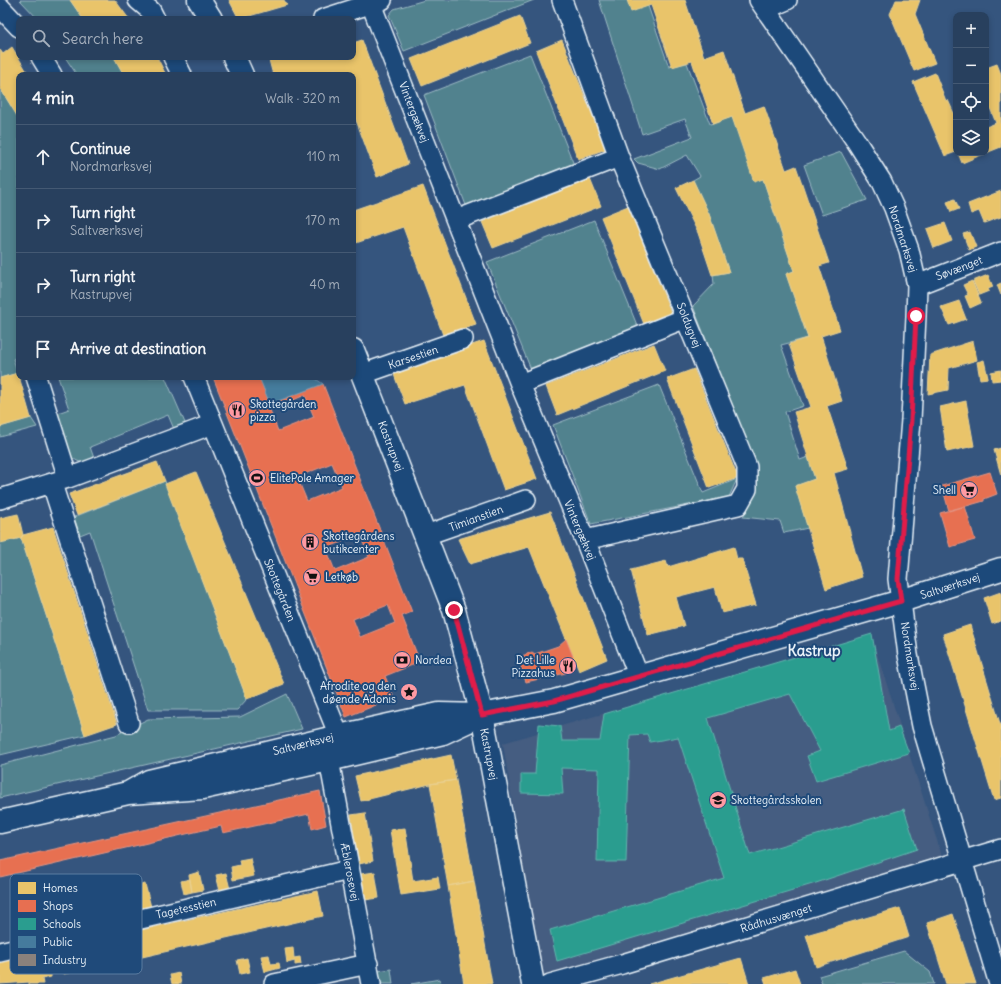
<!DOCTYPE html>
<meta charset="utf-8">
<style>
:root{--surface:#28405e;--page:#304764;--text:#f1f3f6;--muted:#a5afbc;--line:#445973}
body{margin:0;font-family:Delius,sans-serif;background:var(--page);color:var(--text)}
.controls{position:absolute;right:12px;top:12px;display:grid;overflow:hidden;border-radius:8px;box-shadow:0 2px 6px #0003}
.controls button{width:36px;height:36px;display:grid;place-items:center;padding:0;border:0;border-bottom:1px solid var(--line);background:var(--surface);color:var(--text);font:20px sans-serif}
.stop{position:absolute;width:12px;height:12px;margin:-9px;border:3px solid #e11d48;border-radius:50%;background:#fff}
.stop.end{background:#e11d48;border-color:#fff;box-shadow:0 1px 4px #0008}
.list{margin:0;padding:0;list-style:none}
h2{display:flex;justify-content:space-between;align-items:center;height:52px;margin:0;padding:0 16px;font-size:17px}
h2 small{font-size:13px;font-weight:400;color:var(--muted)}
.list li{display:grid;grid-template-columns:26px 1fr auto;gap:12px;align-items:center;box-sizing:border-box;height:64px;padding:0 16px;border-top:1px solid var(--line)}
.list b{display:block;font-size:15px;white-space:nowrap}
.list p{margin:0;font-size:13px;white-space:nowrap;color:var(--muted)}
.list em{font-size:13px;font-style:normal;color:var(--muted)}
.icon{flex:none;width:22px;height:22px;fill:none;stroke:currentColor;stroke-width:2;stroke-linecap:round;stroke-linejoin:round}
.map{position:relative;flex:none;width:1001px;height:984px;overflow:hidden}
.search{position:absolute;background:var(--surface);box-shadow:0 2px 6px #0003;left:16px;top:16px;width:340px;height:44px;display:flex;align-items:center;gap:10px;box-sizing:border-box;padding:0 14px;border-radius:8px;color:var(--muted);font-size:15px}
.panel{position:absolute;background:var(--surface);box-shadow:0 2px 6px #0003;left:16px;top:72px;width:340px;height:308px;border-radius:8px}
.map>svg:first-child{display:block}
.built{fill:#445d81}
.green{fill:#51828e;stroke:#9cbac3}
.homes{fill:#e9c46a;stroke:#e9d295}
.shops{fill:#e76f51;stroke:#e79683;fill-rule:evenodd}
.schools{fill:#2a9d8f;stroke:#63b6ae}
.public{fill:#457b9d;stroke:#769eb8}
.lines{fill:none;stroke-linecap:round;stroke-linejoin:round}
.minor-casing{stroke:#e8f1f8;stroke-width:22}
.tertiary-casing{stroke:#e8f1f8;stroke-width:25}
.minor{stroke:#1f4a7a;stroke-width:19}
.tertiary{stroke:#1f4a7a;stroke-width:22}
.route{stroke:#e11d48;stroke-width:5}
.labels{text-anchor:middle;stroke-width:4;stroke-linejoin:round;paint-order:stroke}
.street-label{font-size:11px;fill:#e8f1f8;stroke:#1f4a7a}
.poi-label{font-size:11px;fill:#e8f1f8;stroke:#1f4a7a;text-anchor:start}
.district-label{font-size:15px;font-weight:bold;fill:#e8f1f8;stroke:#1f4a7a}
.key{fill:#1f4a7a;stroke:#5b7ca0;stroke-width:1}
.key-label{font-size:11px;fill:#e8f1f8}
</style>
<div class="map">
<svg width="1001" height="984" viewBox="0 0 1001 984">
<rect width="100%" height="100%" fill="#35557e"/>
<filter id="ink" filterUnits="userSpaceOnUse"><feTurbulence type="fractalNoise" baseFrequency=".025" numOctaves="2"/><feDisplacementMap in="SourceGraphic" scale="8" xChannelSelector="R" yChannelSelector="G"/><feConvolveMatrix kernelMatrix="1 2 1 2 8 2 1 2 1" color-interpolation-filters="sRGB"/></filter>
<g filter="url(#ink)">
<path class="built" d="M871,635l71,221 -402,124 -37,-237z"/>
<path class="green" d="M20,0h50l13,19h-45z
M425,0h109l-130,51 -15,-36 5,-6z
M599,0h28l21,6 21,61 18,-4 23,61 22,-7 31,62 31,92 -8,3 22,64 -27,7 22,61 -18,6 15,48 8,-3 7,22 -20,7 13,42 -24,5 -4,-12 -37,-4c9,-20 15,-29 12,-52l-62,-159 21,-22 -1,-9 16,-3 -20,-58 -16,-34 7,-4 -13,-21 -27,14 -22,-6 -4,-4 58,-22 -7,-18 -43,15z
M530,54l44,111 -107,43 -43,-113z
M65,57h49l10,18h-47z
M0,88l19,31v237l-6,3 5,14 -18,5z
M841,152l26,48 -45,15 -18,-50z
M594,220l45,110 -107,42 -45,-110z
M58,377h68l1,3 8,-3h30l20,46 -11,6 -6,-14 -78,32 5,14c-4,1 -11,3 -15,1 -17,-5 -20,-33 -25,-48l14,-5z
M659,385l44,108 34,-14 -8,18 -138,27 -38,-99z
M31,418l6,9 -37,10v-10z
M165,481l82,218 -10,11h-89l-58,-179 -10,4 -6,-18z
M21,538l64,197 -85,20v-212z
M287,694l15,35 -302,69v-33l116,-30 32,-16 92,-2z
M904,951l26,21 4,12h-112l-3,-8z
M391,969l2,15h-12l-3,-13z
M440,979l1,5h-30z"/>
<path class="homes" d="M70,0h45l14,19h-46z
M229,0h55l3,5 -48,14z
M627,0h58l19,57 20,-7 21,63 19,-7 22,64 10,-4 33,97 -10,3 21,64 -19,6 21,65 -15,5 21,63 -14,4 28,104 -36,12 -31,-103 20,-7 -21,-67 17,-5 -22,-63 19,-6 -22,-64 8,-3 -31,-92 -9,3 -22,-65 -19,7 -21,-63 -20,6 -21,-62 -20,7z
M896,0h24l-5,14 20,49 -21,8 -24,-57z
M520,16l10,27 -108,43 -11,-27z
M362,40l46,124 -31,13 -24,-65v-37h-14l-3,-6 -21,6h-42l-4,-15 10,-3h74v-14z
M562,40l44,109 -28,10 -42,-108z
M12,47l17,28h-10v44l-19,-31v-38l3,4z
M114,57h43l9,18h-42z
M997,64l4,10v73l-15,6v-26l10,-4 -10,-25v-30z
M935,73l11,28 2,-1 8,18v34l-11,4 -32,-74z
M958,153h28l-24,10z
M590,179l11,27 -108,42 -11,-26z
M693,180l16,34 20,58 -17,3 -14,-42 -22,-45z
M423,186l53,138 -33,11 -40,-108 -50,17v-34z
M1001,191v26l-17,6 -5,-12 -8,3 -3,-10z
M955,199l4,10 -8,3 -4,-10z
M628,206l43,107 -27,11 -43,-107z
M945,223l7,18 -18,7 -7,-19z
M970,232l6,15 -7,3 -6,-16z
M988,275l5,12 -5,2 1,2 -10,4 -6,-14z
M972,281l9,22 -11,5 -5,-12 3,-1 -5,-10z
M1001,283v12l-4,-10z
M959,301l7,18 -17,6 -8,-18z
M484,341l53,138 -33,11 -39,-105 -60,19 -12,-32z
M973,341l4,19 -28,8 -1,22 -20,4 2,-39z
M654,344l11,27 -108,44 -11,-29z
M984,360l4,18 -8,1 -3,-17z
M694,369l44,109 -29,10 -42,-109z
M1001,370v10l-9,1 -1,-9z
M18,373l13,45 -31,9v-49z
M126,377h9l-8,3z
M966,401l8,45 -27,6 -7,-45z
M1001,448v27l-7,-25z
M157,462l8,19 -88,34 -8,-21z
M196,472l88,212 -37,15 -82,-215z
M550,512l57,147 -28,12 -50,-124 -59,17 -12,-25z
M18,514l5,21 -2,3 -21,5v-25z
M53,527l64,197 -32,11 -64,-197 2,-3z
M734,547l3,12h5l14,46 -34,8 -7,-26 -39,10 8,29 -36,9 -17,-65 35,-9 2,6z
M1001,592v29l-9,3 -8,-26z
M970,625l31,102v71l-7,2 -51,-166z
M451,755l5,25 -26,4 -69,17 -6,-25z
M456,780l18,101 -26,5 -18,-102z
M365,813l8,48 -14,3 -8,-49z
M405,828l8,53 25,-4 2,12 -39,6 -11,-65z
M250,858l4,18 -21,4 -2,-13 9,-2 -1,-5z
M199,872l4,18 -11,2 -3,-17z
M375,872l4,26 -14,2 -4,-26z
M226,873l4,16 -10,2 -4,-16z
M190,879l2,13 -8,2 -3,-13z
M474,881l18,103h-28l-16,-98z
M145,884l6,23 -59,14 -4,-12 23,-5 2,3 8,-2 -2,-12 5,-2 4,14 12,-2 -4,-17z
M318,891l5,25 -203,46 -6,-26z
M900,908l9,29 -93,30 -10,-32z
M953,914l23,70h-30l-19,-61z
M67,946l1,2 8,-2 3,16 -5,1 2,6 -3,1v2l-9,2 -1,-3 -12,3v3l-9,2 1,5h-14v-2l-29,2v-23z
M293,948l1,10 6,-1 1,7 -6,1v-4l-8,2 -2,-14z
M269,955l2,9 8,-1 1,5 -15,4 -4,-16z
M247,958l3,14 -10,2 -3,-14z
M741,958l8,26h-100z
M795,969l5,15h-34l-2,-6z
M179,973l2,11h-9l-2,-9z"/>
<path class="shops" d="M213,377h46l11,27 53,-20 89,228 -10,4 18,46 -35,14 9,22 -48,19zM305,395l9,22 -36,14 -8,-21zM332,463l10,24 -35,14 -10,-24zM360,535l9,22 -34,14 -9,-23zM388,605l7,18 -35,14 -7,-18z
M990,472l7,22 -13,5v2l-35,10 -7,-25z
M965,506l10,34 -25,7 -10,-34z
M566,639l9,22 -9,12 -40,9 -9,-24 15,-6 3,2 23,-8z
M320,791l6,34 -14,4 -3,-15 -86,19 -2,-7 -221,51v-16z"/>
<path class="schools" d="M872,634l17,97 10,-4 10,26 -93,28 -9,-25 13,-5 -30,-57 -82,24 42,137 154,-46 13,40 -101,34 -259,78 -7,-31 174,-52 -46,-141 -28,5 -3,-8 -17,1 -4,127h-29l2,-93 -38,-1 2,26 -42,-1v-19h14l4,-50 21,2 2,15h38l4,-27z"/>
<path class="public" d="M259,377h54l10,7 -53,20z"/>
<g class="lines">
<g class="minor-casing">
<path id="minor" d="M138,0l13,11 4,8
M562,0l57,157 128,310v22l-9,16 -153,35
M759,0l97,141 26,41 12,26 15,42 8,35 -1,31 -5,104 -13,159 10,76 14,71 77,258
M371,4l149,380 65,156 54,137
M0,7l19,20
M766,9l21,-9
M323,19l59,-19
M41,57l11,18
M173,57l9,18
M456,220l163,-63
M917,285l84,-33
M363,374l100,-35
M36,377l32,101
M194,377l145,359v14
M520,384l166,-66
M52,484l77,239
M0,499l68,-21 145,-54
M426,535l100,-35
M329,760l42,224
M0,952l349,-82
M274,984l94,-20
M550,984l72,-20 379,-115"/>
</g>
<g class="tertiary-casing">
<path id="tertiary" d="M199,0l12,19
M234,57l8,18
M353,350l101,260 28,105 51,269
M128,793l21,-12 190,-45 100,-22 43,1 72,-14 347,-100 100,-32
M0,822l128,-29 75,-5 126,-28 114,-27 34,-16"/>
</g>
<use href="#minor" class="minor"/>
<use href="#tertiary" class="tertiary"/>
</g>
</g>
<g class="lines" filter="url(#ink)">
<path class="route" d="M454,610l28,105 72,-14 347,-100 -3,-22 13,-159 5,-104"/>
</g>
<defs>
<g id="restaurant-disc" transform="scale(0.9)"><circle r="9.5" fill="#ff9aa2" stroke="#1f4a7a"/><path d="M-5-6h1v4h1v-4h1v4h1v-4h1v5L-1.5 .5V6h-2V.5L-5-1ZM5-6V6H3V1.5H1.5Q1.5-4 5-6Z" fill="#111"/></g>
<g id="stadium-disc" transform="scale(0.9)"><circle r="9.5" fill="#ff9aa2" stroke="#1f4a7a"/><path d="M0-5a6.5 5 0 1 0 0 10a6.5 5 0 1 0 0-10ZM-3.5-1.8h7v3.6h-7Z" fill="#111"/></g>
<g id="supermarket-disc" transform="scale(0.9)"><circle r="9.5" fill="#ff9aa2" stroke="#1f4a7a"/><path d="M-6-5.5h2.5l.6 2H6L4.5 2H-2.5L-4.4-4H-6ZM-1.5 3.2a1.3 1.3 0 1 0 .1 0ZM3 3.2a1.3 1.3 0 1 0 .1 0Z" fill="#111"/></g>
<g id="building-disc" transform="scale(0.9)"><circle r="9.5" fill="#ff9aa2" stroke="#1f4a7a"/><path d="M-4-6H4V6H1V3H-1V6H-4ZM-2.5-4.3h1.7v1.8h-1.7ZM.8-4.3h1.7v1.8H.8ZM-2.5-1h1.7V.8h-1.7ZM.8-1h1.7V.8H.8Z" fill="#111"/></g>
<g id="bank-disc" transform="scale(0.9)"><circle r="9.5" fill="#ff9aa2" stroke="#1f4a7a"/><path d="M-6-4H6V4H-6ZM0-2.3a2.3 2.3 0 1 0 0 4.6a2.3 2.3 0 1 0 0-4.6Z" fill="#111"/></g>
<g id="sight-disc" transform="scale(0.9)"><circle r="9.5" fill="#ff9aa2" stroke="#1f4a7a"/><path d="M0-6L1.8-2.2L6-1.7L2.9 1.2L3.7 5.4L0 3.3L-3.7 5.4L-2.9 1.2L-6-1.7L-1.8-2.2Z" fill="#111"/></g>
<g id="school-disc" transform="scale(0.9)"><circle r="9.5" fill="#ff9aa2" stroke="#1f4a7a"/><path d="M0-5L7-2L0 1L-7-2ZM-4 1L0 2.5L4 1V4Q0 6-4 4Z" fill="#111"/></g>
</defs>
<g fill-rule="evenodd">
<use href="#restaurant-disc" x="237" y="410"/>
<use href="#stadium-disc" x="257" y="478"/>
<use href="#supermarket-disc" x="969" y="490"/>
<use href="#building-disc" x="310" y="542"/>
<use href="#supermarket-disc" x="312" y="577"/>
<use href="#bank-disc" x="402" y="660"/>
<use href="#restaurant-disc" x="568" y="666"/>
<use href="#sight-disc" x="409" y="692"/>
<use href="#school-disc" x="718" y="800"/>
</g>
<g class="labels">
<g class="street-label">
<text transform="translate(414 112) rotate(69)" y="4">Vintergækvej</text>
<text transform="translate(903 239) rotate(72)" y="4">Nordmarksvej</text>
<text transform="translate(959 268) rotate(-21)" y="4">Søvænget</text>
<text transform="translate(689 325) rotate(68)" y="4">Soldugvej</text>
<text transform="translate(413 357) rotate(-19)" y="4">Karsestien</text>
<text transform="translate(391 446) rotate(69)" y="4">Kastrupvej</text>
<text transform="translate(476 518) rotate(-20)" y="4">Timianstien</text>
<text transform="translate(580 530) rotate(67)" y="4">Vintergækvej</text>
<text transform="translate(950 586) rotate(-18)" y="4">Saltværksvej</text>
<text transform="translate(280 590) rotate(68)" y="4">Skottegården</text>
<text transform="translate(910 656) rotate(81)" y="4">Nordmarksvej</text>
<text transform="translate(303 744) rotate(-14)" y="4">Saltværksvej</text>
<text transform="translate(489 754) rotate(79)" y="4">Kastrupvej</text>
<text transform="translate(350 872) rotate(79)" y="4">Æblerosevej</text>
<text transform="translate(186 908) rotate(-13)" y="4">Tagetesstien</text>
<text transform="translate(776 918) rotate(-17)" y="4">Rådhusvænget</text>
</g>
<g class="poi-label">
<text x="250" y="408">Skottegården<tspan x="250" dy="13">pizza</tspan></text>
<text x="270" y="482">ElitePole Amager</text>
<text x="956" y="494" text-anchor="end">Shell</text>
<text x="323" y="540">Skottegårdens<tspan x="323" dy="13">butikcenter</tspan></text>
<text x="325" y="581">Letkøb</text>
<text x="415" y="664">Nordea</text>
<text x="555" y="664" text-anchor="end">Det Lille<tspan x="555" dy="13">Pizzahus</tspan></text>
<text x="396" y="690" text-anchor="end">Afrodite og den<tspan x="396" dy="13">døende Adonis</tspan></text>
<text x="731" y="804">Skottegårdsskolen</text>
</g>
<g class="district-label">
<text x="814" y="656">Kastrup</text>
</g>
</g>
<rect x="10" y="874" width="132" height="100" rx="6" class="key"/>
<rect x="18" y="882" width="18" height="12" fill="#e9c46a"/>
<rect x="18" y="900" width="18" height="12" fill="#e76f51"/>
<rect x="18" y="918" width="18" height="12" fill="#2a9d8f"/>
<rect x="18" y="936" width="18" height="12" fill="#457b9d"/>
<rect x="18" y="954" width="18" height="12" fill="#8a817c"/>
<g class="key-label">
<text x="43" y="892">Homes</text>
<text x="43" y="910">Shops</text>
<text x="43" y="928">Schools</text>
<text x="43" y="946">Public</text>
<text x="43" y="964">Industry</text>
</g>
</svg>
<div class="controls">
<button>+</button>
<button>−</button>
<button><svg class="icon" aria-label="locate" viewBox="0 0 24 24"><circle cx="12" cy="12" r="6"/><path d="M12 2v4M12 18v4M2 12h4M18 12h4"/></svg></button>
<button><svg class="icon" aria-label="layers" viewBox="0 0 24 24"><path d="M12 4l9 5-9 5-9-5zM3 14l9 5 9-5"/></svg></button>
</div>
<div class="stop" style="left:916px;top:316px"></div>
<div class="stop end" style="left:454px;top:610px"></div>
<div class="search"><svg class="icon" aria-label="search" viewBox="0 0 24 24"><circle cx="10" cy="10" r="6"/><path d="M15 15l6 6"/></svg>Search here</div>
<section class="panel">
<h2>4 min<small>Walk · 320 m</small></h2>
<ul class="list">
<li><svg class="icon" aria-label="ahead" viewBox="0 0 24 24"><path d="M12 20V5M6 11l6-6 6 6"/></svg><div><b>Continue</b><p>Nordmarksvej</p></div><em>110 m</em></li>
<li><svg class="icon" aria-label="right" viewBox="0 0 24 24"><path d="M7 20v-9h11M14 6l5 5-5 5"/></svg><div><b>Turn right</b><p>Saltværksvej</p></div><em>170 m</em></li>
<li><svg class="icon" aria-label="right" viewBox="0 0 24 24"><path d="M7 20v-9h11M14 6l5 5-5 5"/></svg><div><b>Turn right</b><p>Kastrupvej</p></div><em>40 m</em></li>
<li><svg class="icon" aria-label="arrive" viewBox="0 0 24 24"><path d="M6 21V4h12l-3 4 3 4H6"/></svg><div><b>Arrive at destination</b></div></li>
</ul>
</section>
</div>
